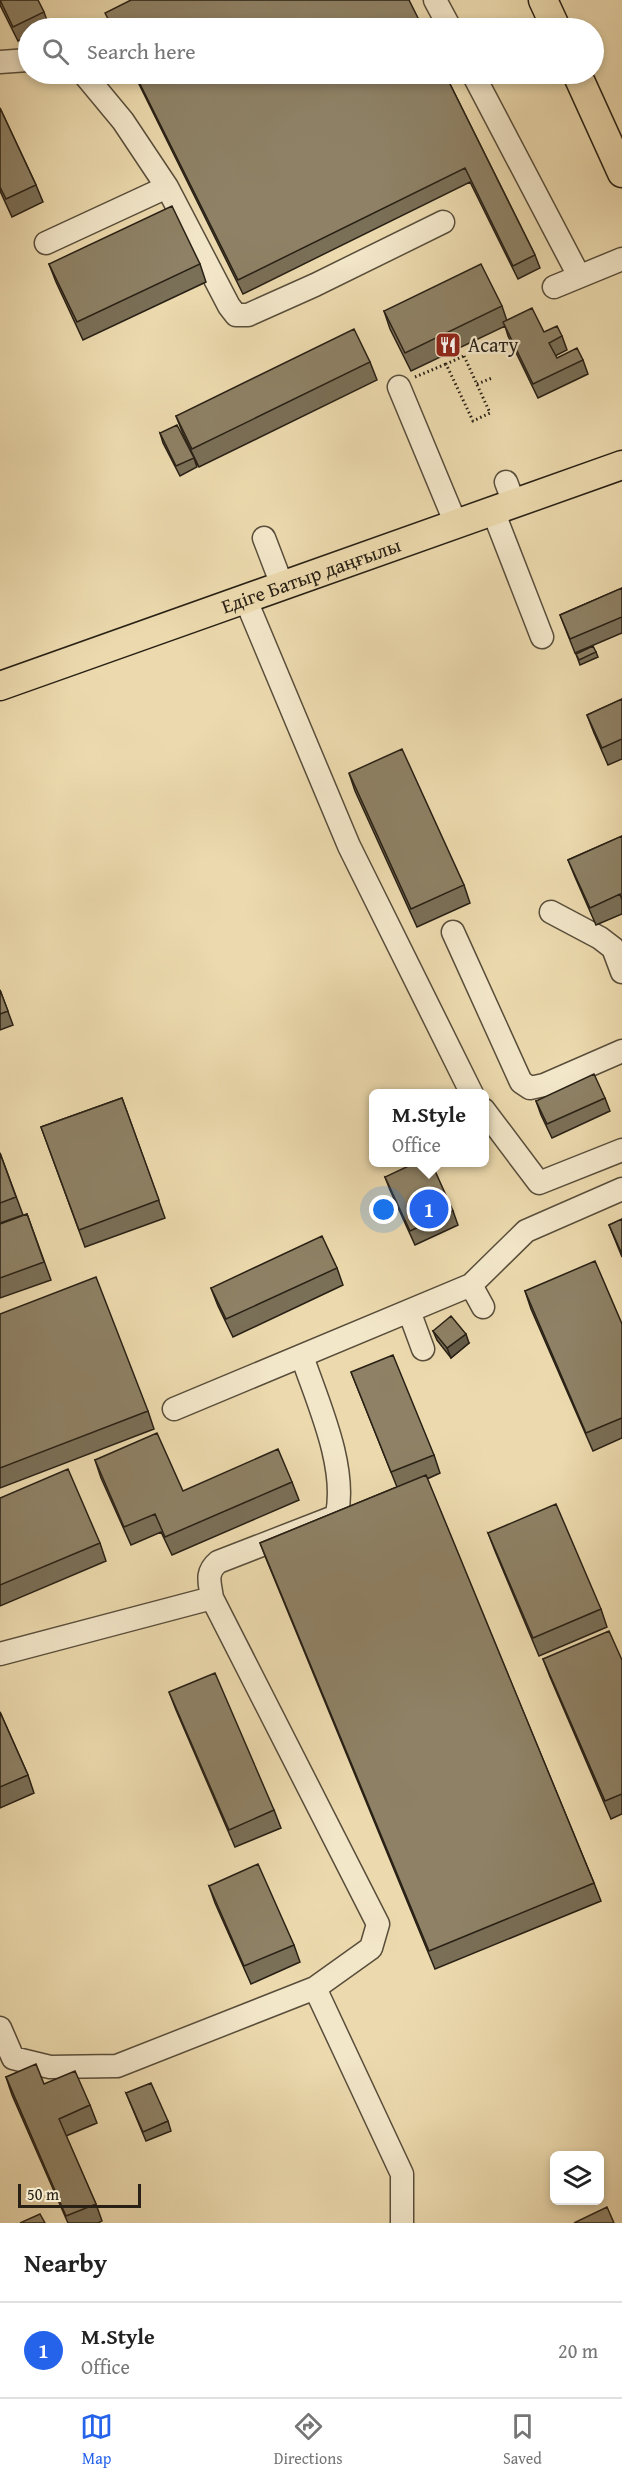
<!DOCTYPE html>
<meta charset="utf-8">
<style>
:root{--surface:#fff;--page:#f6f6f6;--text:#222;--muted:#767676;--line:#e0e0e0;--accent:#2563eb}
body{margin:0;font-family:"Gentium Book Plus",serif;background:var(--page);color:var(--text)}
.controls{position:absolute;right:18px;bottom:18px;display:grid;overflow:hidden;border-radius:9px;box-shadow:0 3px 9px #0003}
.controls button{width:54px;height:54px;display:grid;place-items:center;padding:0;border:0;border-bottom:2px solid var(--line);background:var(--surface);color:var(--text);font:30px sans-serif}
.scale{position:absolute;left:18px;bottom:15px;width:123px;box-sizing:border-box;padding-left:6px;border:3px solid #282015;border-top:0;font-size:16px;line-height:21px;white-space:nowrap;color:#282015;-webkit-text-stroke:4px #f3e7ca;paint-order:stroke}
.you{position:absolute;left:384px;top:1210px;width:21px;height:21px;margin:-15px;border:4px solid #fff;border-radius:50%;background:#1a73e8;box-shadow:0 0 0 9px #1a73e833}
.badge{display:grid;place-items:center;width:39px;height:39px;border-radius:50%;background:var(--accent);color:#fff;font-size:20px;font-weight:700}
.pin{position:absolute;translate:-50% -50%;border:3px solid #fff;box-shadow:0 2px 6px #0006}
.popup{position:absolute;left:369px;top:1089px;width:120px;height:78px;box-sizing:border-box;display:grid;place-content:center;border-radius:9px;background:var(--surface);filter:drop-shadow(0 2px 4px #0005);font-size:20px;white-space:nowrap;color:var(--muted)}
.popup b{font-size:22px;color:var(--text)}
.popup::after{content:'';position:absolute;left:50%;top:100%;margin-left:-12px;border:12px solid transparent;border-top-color:var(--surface)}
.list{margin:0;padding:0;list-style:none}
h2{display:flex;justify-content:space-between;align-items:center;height:78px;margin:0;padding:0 24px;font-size:26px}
h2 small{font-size:20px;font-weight:400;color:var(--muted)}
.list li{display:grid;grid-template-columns:39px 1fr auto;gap:18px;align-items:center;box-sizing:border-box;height:96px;padding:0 24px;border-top:2px solid var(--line)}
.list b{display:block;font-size:22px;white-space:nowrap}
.list p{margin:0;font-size:20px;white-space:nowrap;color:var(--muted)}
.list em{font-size:20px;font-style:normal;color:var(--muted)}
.icon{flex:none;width:33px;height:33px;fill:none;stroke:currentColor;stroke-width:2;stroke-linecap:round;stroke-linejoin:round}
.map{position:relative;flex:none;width:622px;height:2223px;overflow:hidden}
.search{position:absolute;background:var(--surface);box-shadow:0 3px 9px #0003;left:18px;right:18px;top:18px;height:66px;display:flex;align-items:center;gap:15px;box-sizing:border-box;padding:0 21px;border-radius:33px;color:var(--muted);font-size:22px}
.sheet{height:174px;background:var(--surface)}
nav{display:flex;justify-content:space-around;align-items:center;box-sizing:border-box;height:84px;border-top:2px solid var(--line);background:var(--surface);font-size:16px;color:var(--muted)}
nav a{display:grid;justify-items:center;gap:3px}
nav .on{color:var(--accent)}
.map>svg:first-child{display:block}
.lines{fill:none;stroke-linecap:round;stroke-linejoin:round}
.minor-casing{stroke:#594e3b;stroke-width:25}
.major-casing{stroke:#282015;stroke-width:31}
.path{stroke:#282015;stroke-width:3;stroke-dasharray:1.5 3;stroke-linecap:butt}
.minor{stroke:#f3e7ca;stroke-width:22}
.major{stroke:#ecdaae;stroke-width:28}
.wall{fill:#7a6f57;stroke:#282015;stroke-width:1.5}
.shaded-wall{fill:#635a47;stroke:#282015;stroke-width:1.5}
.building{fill:#8e8165;stroke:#282015;stroke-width:1.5}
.labels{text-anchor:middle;stroke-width:4.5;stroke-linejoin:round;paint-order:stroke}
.poi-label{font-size:20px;fill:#282015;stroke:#f3e7ca;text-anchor:start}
.street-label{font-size:20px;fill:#282015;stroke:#f3e7ca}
</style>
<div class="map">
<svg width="622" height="2223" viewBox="0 0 622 2223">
<rect width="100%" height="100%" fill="#ecdaae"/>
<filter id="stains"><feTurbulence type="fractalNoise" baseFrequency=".00333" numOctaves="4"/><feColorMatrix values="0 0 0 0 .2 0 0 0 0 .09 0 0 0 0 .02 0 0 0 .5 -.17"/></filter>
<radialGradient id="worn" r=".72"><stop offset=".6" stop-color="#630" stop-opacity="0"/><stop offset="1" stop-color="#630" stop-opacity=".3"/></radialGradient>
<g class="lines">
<g class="minor-casing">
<path id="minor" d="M435,0l15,28
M0,62l28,-2
M84,74l39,47 44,66 62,119 7,9h12l67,-30 128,-63
M473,74l106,202
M46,243l121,-56
M554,287l68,-28
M399,387l57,137
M506,482l8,21
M493,511l49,126
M264,538l18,47
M245,598l104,248 123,248
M551,912l49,26 13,10 9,24
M453,932l68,150 9,6 14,-3 78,-34
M484,1110l55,73 83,-33
M471,1285l12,22
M409,1311l14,38
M174,1409l297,-124 55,-54 96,-42
M212,1598c-2,-15 -7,-25 6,-36l116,-45 3,-3c10,-49 -20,-113 -35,-158
M0,1654l212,-56 166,326 -7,24 -56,40 -198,78 -67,1 -37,-9 -13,-30
M315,1988l87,186v49"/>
</g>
<g class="major-casing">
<g id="major">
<path d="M543,0l13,28"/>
<path d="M577,74l45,99"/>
<path id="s1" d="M0,686l622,-221"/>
</g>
</g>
<path class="path" d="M464,356l26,57 -17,8 -27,-57z
M415,377l31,-13
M477,384l15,-6"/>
<use href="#minor" class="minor"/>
<use href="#major" class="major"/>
</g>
<path class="wall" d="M0,0l44,12 5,14 -6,2h-15v8l-10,5 -18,-36z
M134,74h311l90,181 5,13 -22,11 -48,-97 -227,112z
M0,108l36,77 7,17 -31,15 -12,-26z
M49,264h151l6,18 -123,58 -27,-58z
M502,306l5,15 37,11 18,4 5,14 -12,6 2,2 26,2 5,14 -50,24 -30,-62 -3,-10 -94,45 -21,-42 -6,-18z
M370,362l7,18 -178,87 -16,-33 -7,-18z
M160,433l34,25 3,9 -17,9 -17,-33z
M622,588v45l-47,20 -15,-38z
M596,652l2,5 -18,8 -4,-11z
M622,699v60l-14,6 -14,-32 -7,-18z
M349,773l115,112 6,18 -53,24 -62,-136z
M622,836v78l-26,11 -21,-48 -7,-17z
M0,990l13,35 -13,5z
M122,1098l43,120 -80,29 -44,-120z
M605,1098l5,13 -58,27 -11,-23 -5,-14z
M0,1153l23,62 -23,8z
M385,1177l68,34 5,14 -43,20 -25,-55z
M27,1214l24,66 -51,18v-74z
M622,1219v38l-13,-32z
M337,1268l6,17 -110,52 -15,-31 -7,-18z
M525,1291l97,33v114l-29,13 -62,-142z
M0,1314l148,97 6,18 -154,59z
M433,1331l36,12 -18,15 -14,-18z
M351,1372l83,83 6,18 -13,6 167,404 7,18 -166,68 -168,-408 -7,-18 137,-56z
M95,1460l88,31 109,-9 7,18 -127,55 -11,-23 -30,13 -30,-67z
M0,1498l100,45 6,18 -106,45z
M488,1533l113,76 6,18 -68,29 -44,-105z
M543,1659l79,1v154l-11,5 -61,-142z
M169,1692l105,118 7,18 -46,19 -59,-137z
M0,1712l28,63 6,18 -34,15z
M209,1886l85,59 6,17 -49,22 -36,-81z
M6,2077l38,7 46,21 7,18 -31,13 30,68 6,17 -4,2h-30l-56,-128z
M126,2093l42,28 3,10 -25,10z"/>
<path class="shaded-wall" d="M466,1334l3,9 -18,15 -4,-10z"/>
<path class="building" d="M0,0h38l6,12 -31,15z
M131,0h278l14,28h-310l-8,-15z
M135,74h310l90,181 -22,11 -48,-98 -227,112z
M0,108l36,77 -30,14 -6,-12z
M172,206l28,58 -123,58 -28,-58z
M481,264l21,42 -97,47 -21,-42z
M532,308l12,24 13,-6 5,10 -13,7 8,15 20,-10 6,12 -50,24 -30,-62z
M354,329l16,33 -178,87 -16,-33z
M177,425l17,33 -18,8 -16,-33z
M622,588v29l-52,22 -10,-24z
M593,646l3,6 -17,8 -3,-6z
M622,699v40l-20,9 -15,-33z
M402,749l62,136 -53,24 -62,-136z
M622,836v64l-2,-6 -30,14 -22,-48z
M0,990l8,21 -8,3z
M594,1074l11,24 -58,26 -11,-23z
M122,1098l37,102 -80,30 -38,-103z
M0,1153l16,44 -16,6z
M417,1162h14l22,49 -43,20 -25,-54z
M27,1214l17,48 -44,16v-54z
M622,1219v35l-13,-29z
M322,1236l15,32 -111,51 -15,-31z
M595,1261l27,63v94l-36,15 -61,-142z
M96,1277l52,134 -148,57v-154z
M451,1316l15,18 -19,14 -14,-17z
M393,1355l41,100 -43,17 -40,-100z
M157,1433l26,58 95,-42 14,33 -127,55 -10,-23 -31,13 -29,-67z
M68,1469l32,74 -100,42v-87z
M426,1475l168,408 -165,68 -169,-408z
M556,1504l45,105 -68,29 -45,-105z
M609,1631l13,29v134l-17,7 -62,-142z
M215,1673l59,137 -45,20 -60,-138z
M0,1712l28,63 -28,12z
M258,1864l36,81 -50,21 -35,-80z
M36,2064l8,20 31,-13 15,34 -31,14 37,85 -30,12 -60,-139z
M151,2083l17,38 -25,11 -17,-39z
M607,2207l7,16h-40z
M40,2214l5,9h-25z"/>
<defs>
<g id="restaurant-square" transform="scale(1.35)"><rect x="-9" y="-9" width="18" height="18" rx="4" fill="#8f2418" stroke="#f3e7ca"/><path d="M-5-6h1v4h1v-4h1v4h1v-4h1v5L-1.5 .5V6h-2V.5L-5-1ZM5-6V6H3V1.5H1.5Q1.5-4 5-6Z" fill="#fff"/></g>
</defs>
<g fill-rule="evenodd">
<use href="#restaurant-square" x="448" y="345"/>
</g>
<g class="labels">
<g class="poi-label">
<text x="468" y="352">Асату</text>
</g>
<g class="street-label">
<text dy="7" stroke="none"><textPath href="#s1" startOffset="330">Едіге Батыр даңғылы</textPath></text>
</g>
</g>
<rect width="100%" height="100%" filter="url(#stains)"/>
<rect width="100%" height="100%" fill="url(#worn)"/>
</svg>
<div class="controls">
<button><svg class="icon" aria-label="layers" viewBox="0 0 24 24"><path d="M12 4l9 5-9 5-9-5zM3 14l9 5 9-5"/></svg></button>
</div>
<div class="scale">50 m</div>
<div class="you"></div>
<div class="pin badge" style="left:429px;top:1209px">1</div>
<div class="popup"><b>M.Style</b>Office</div>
<div class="search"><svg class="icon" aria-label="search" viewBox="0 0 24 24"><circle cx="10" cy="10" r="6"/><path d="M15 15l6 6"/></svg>Search here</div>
</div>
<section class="sheet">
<h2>Nearby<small></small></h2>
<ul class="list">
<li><span class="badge">1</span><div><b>M.Style</b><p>Office</p></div><em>20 m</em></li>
</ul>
</section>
<nav>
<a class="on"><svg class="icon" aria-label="map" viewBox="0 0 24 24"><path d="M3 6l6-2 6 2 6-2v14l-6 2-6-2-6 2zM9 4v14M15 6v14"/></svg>Map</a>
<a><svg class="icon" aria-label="directions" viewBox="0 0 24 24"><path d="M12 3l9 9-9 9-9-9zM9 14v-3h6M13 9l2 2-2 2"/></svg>Directions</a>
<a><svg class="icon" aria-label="saved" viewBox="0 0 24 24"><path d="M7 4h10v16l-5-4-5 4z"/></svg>Saved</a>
</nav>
